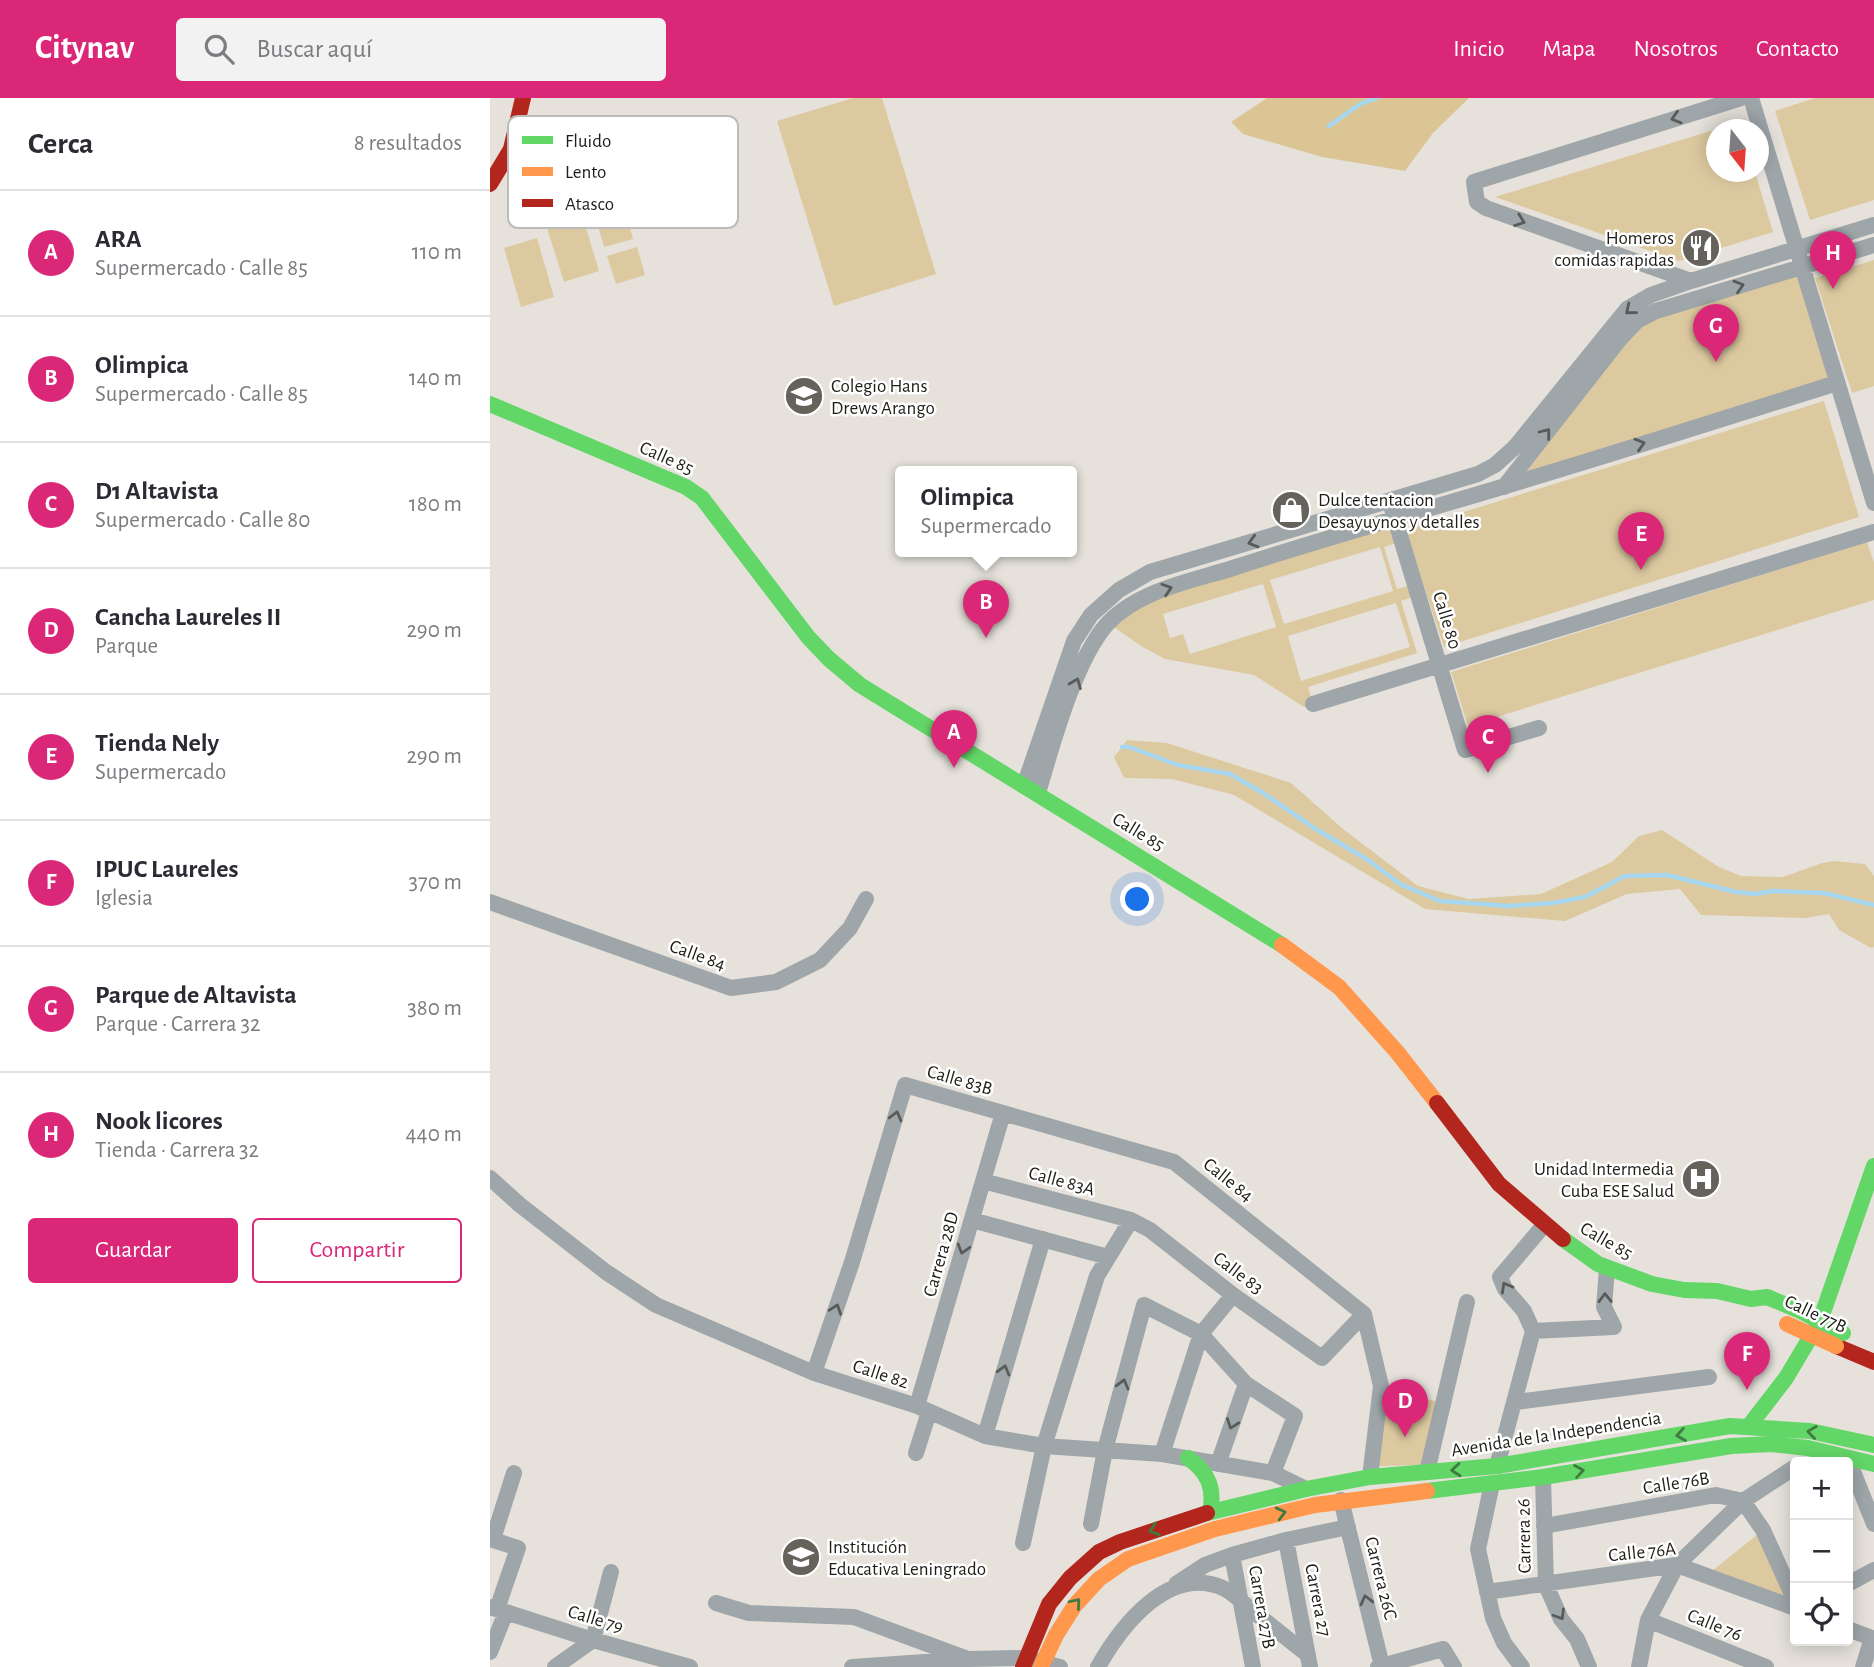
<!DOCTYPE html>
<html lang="es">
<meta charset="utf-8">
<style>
:root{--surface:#fff;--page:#f2f2f3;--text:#2b2b33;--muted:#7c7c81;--line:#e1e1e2;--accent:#db2777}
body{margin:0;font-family:"Alegreya Sans",sans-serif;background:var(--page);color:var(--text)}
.controls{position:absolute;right:21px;bottom:21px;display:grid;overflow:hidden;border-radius:7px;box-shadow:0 4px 18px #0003}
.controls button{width:63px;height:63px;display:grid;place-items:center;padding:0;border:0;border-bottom:2px solid var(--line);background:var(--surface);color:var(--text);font:35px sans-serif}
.compass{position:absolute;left:1216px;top:21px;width:63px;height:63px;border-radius:50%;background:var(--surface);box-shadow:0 4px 18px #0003;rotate:163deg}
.you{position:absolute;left:648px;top:802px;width:24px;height:24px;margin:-18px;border:5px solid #fff;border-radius:50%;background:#1a73e8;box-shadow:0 0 0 10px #1a73e833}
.badge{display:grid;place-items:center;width:46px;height:46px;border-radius:50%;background:var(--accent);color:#fff;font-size:23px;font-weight:700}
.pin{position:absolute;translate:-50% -58px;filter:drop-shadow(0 2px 4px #0008)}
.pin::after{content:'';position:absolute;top:37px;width:24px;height:21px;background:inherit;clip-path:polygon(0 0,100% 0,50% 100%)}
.popup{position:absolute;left:405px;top:368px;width:182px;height:91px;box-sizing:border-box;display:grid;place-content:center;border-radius:7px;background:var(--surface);filter:drop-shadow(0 2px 5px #0005);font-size:23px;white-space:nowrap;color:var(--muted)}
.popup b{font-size:26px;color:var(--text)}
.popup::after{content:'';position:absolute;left:50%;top:100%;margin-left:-14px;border:14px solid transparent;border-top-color:var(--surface)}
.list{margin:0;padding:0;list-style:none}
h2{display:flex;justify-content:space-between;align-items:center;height:91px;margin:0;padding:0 28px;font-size:30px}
h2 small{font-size:23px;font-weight:400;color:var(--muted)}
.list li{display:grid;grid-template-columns:46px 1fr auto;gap:21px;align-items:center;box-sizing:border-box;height:126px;padding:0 28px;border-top:2px solid var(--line)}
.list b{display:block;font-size:26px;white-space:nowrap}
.list p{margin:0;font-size:23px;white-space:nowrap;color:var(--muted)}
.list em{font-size:23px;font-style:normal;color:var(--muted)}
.actions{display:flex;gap:14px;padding:21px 28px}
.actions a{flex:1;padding:16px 0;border:2px solid var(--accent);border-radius:7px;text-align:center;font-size:24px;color:var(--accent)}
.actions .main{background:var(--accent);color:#fff}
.icon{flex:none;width:38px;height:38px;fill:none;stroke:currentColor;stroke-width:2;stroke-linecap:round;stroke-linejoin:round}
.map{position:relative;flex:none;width:1384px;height:1569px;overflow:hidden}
header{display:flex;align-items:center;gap:42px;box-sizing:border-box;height:98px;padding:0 35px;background:var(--accent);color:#fff}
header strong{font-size:33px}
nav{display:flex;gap:38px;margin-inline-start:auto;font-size:24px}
.search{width:490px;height:63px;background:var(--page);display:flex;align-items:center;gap:18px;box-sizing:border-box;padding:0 24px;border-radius:7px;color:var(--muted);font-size:26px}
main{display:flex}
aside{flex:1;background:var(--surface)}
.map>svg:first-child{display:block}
.green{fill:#ddc9a0;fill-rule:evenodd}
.forest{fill:#dcc595}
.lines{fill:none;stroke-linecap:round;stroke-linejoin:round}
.stream{stroke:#a6d7ef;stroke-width:4.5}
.street{stroke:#9ea6a9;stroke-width:16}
.fast{stroke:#63d668;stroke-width:16}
.slow{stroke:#ff974d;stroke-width:16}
.jam{stroke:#b3261e;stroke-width:16}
.fast-bridge{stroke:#63d668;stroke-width:16}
.slow-bridge{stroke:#ff974d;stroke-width:16}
.oneway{stroke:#585b59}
.oneway2{stroke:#417a40}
.labels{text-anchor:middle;stroke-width:5;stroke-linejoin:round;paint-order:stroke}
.poi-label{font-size:19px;fill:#1f1d18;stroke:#fff;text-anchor:start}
.street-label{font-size:19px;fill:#1f1d18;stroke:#fff}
.key{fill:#fff;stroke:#bcbbba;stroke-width:2}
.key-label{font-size:19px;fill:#1f1d18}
</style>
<header>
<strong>Citynav</strong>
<div class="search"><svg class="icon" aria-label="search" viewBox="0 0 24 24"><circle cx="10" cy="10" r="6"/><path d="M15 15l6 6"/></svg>Buscar aquí</div>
<nav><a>Inicio</a><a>Mapa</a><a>Nosotros</a><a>Contacto</a></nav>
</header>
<main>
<aside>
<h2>Cerca<small>8 resultados</small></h2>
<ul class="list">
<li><span class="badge">A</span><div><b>ARA</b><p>Supermercado · Calle 85</p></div><em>110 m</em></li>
<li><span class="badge">B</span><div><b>Olimpica</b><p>Supermercado · Calle 85</p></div><em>140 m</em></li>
<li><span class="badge">C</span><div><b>D1 Altavista</b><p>Supermercado · Calle 80</p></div><em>180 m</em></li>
<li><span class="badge">D</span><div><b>Cancha Laureles II</b><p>Parque</p></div><em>290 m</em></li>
<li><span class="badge">E</span><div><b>Tienda Nely</b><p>Supermercado</p></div><em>290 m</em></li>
<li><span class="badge">F</span><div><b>IPUC Laureles</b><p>Iglesia</p></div><em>370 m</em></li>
<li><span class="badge">G</span><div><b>Parque de Altavista</b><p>Parque · Carrera 32</p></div><em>380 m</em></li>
<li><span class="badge">H</span><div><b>Nook licores</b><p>Tienda · Carrera 32</p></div><em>440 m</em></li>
</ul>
<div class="actions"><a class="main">Guardar</a><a>Compartir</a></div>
</aside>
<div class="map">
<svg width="1384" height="1569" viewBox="0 0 1384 1569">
<rect width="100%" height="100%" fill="#e6e2db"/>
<path class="green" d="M363,0h29l54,176 -102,32 -57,-185z
M1325,0h59v102l-64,20 -35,-109z
M1250,24l3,7 -27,1v42h39l18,60 -94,29 -184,-64z
M127,84l16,57 -29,8 -16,-56z
M91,113l18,60 -35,11 -19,-60z
M47,140l17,59 -33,10 -17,-59z
M147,149l8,28 -29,9 -9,-28z
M1384,162v126l-22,7 -37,-115z
M1311,169l36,116 -333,104 133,-166z
M1334,303l35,116 -415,130 -39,-117z
M905,420l7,23 -18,6 13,42 18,-5 4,11 -18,6 16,52 -109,34 5,17 -9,3 -50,-32 -89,-16 -24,-13 -33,-23 23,-19zM890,449l13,44 -109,33 -14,-44zM773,486l13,43 -86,27 -7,-20 -13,4 -7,-24zM906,505l14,44 -109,34 -13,-45z
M1377,444l7,21v37l-406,126 -17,-54z
M637,642l40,3 124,40 52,46 75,57 51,13 72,-5 71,-32 27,-26 23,-6 57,37 22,9 42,1 39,-14 12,-2 31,3 9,12v71l-3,1 -32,-18 -10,-16 -24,4 -104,-3 -21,-26 -53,5 -62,27 -140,-12 -191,-114 -62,-16 -48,-1 -10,-21z
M891,1288l57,16 -17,63 -44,1z
M1273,1432l32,71 -88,-26z"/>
<path class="forest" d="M777,0h202l-36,35 -28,38 -83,-14 -79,-23 -12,-12z"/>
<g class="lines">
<path class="stream" d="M839,28l31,-22 17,-6
M632,649h7l49,18 52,9 33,19 51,35 54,32 32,24 40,17 69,5 44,-3 32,-6 40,-21 42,-1 69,17 19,2 18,-3 51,2 50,12"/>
<path class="street" d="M1261,0l123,405
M1201,183l-205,-73 -9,-6 -3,-20 267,-84
M1014,389l115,-147 18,-19 19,-10 218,-66
M902,411l73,241 74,-22
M823,606l561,-172
M534,688l50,-145 17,-26 28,-25 31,-18 328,-98 17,-9 20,-18 112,-138 24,-14 40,-14 183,-56
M548,695c14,-47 37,-134 70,-170 31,-33 84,-42 125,-55 89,-29 179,-54 269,-81 112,-33 223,-69 335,-104
M0,804l241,86 45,-6 44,-22 30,-32 16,-29
M0,1080l30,27 86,67 50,33 158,68 103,33 68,30 59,10 118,8 111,19 33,16
M493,1083l148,39 19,10 83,65 89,63 42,-44
M482,1122l136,37
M874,1216l17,72 -11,91
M1043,1233l81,-4 -10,-20 3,-39
M324,1275l38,-111 53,-177 269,77 190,152
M1026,1304l193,-25
M427,1308l86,-293
M495,1338l58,-197
M426,1355l13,-41
M672,1356l39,-120 32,-39
M1358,1361l26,65
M728,1366l28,-80
M1007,1368l36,-135 -9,-20 -19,-22 -5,-12 44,-52
M937,1374l40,-170
M1053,1379l3,108 15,34 16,20 12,28
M1002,1386l-14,65 15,69 11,25 18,24
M851,1402l41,166
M601,1426l14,-74 39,-145 57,29 45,50 49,32 -22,57
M1054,1428l172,-31 27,6 20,29 32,71
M0,1441l28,9 -21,61
M3,1441l21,-66
M796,1442l24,127
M533,1445l21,-97 53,-170 34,-56
M742,1457l21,112
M686,1486l29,-19 27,-10 54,-15 62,-13
M1358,1486l26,-14
M997,1494l190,-27 118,43
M226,1505l33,10 105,4 114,42
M0,1509l103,33 97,27
M1158,1522l118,47
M1358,1531l24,9 -9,29
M0,1554l16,-40
M65,1569l38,-27 18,-68
M362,1569l116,-8 57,-1 35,9
M608,1569c23,-41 71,-103 125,-79 9,4 18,13 26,20 19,15 39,31 59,47
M888,1569l65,-18 11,18
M1149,1569l9,-47 29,-55 66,-64 52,-34"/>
<path class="fast" d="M0,306l196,83 16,11 106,139 21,22 31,26 422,260
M1073,1141l35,25 54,20 32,6 33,1 34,8 16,-2 29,12
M1259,1328l37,-48 34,-57 54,-155
M698,1360c20,14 27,30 22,54
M937,1393l116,-14 188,-31 40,-2 37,4 66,16
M717,1415l99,-24 64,-12 127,-11 233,-40 80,5 64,14"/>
<path class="slow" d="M792,847l57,42 58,65 40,51
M551,1569l15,-32 19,-30 24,-26 29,-20 87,-30 100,-24 112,-14"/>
<path class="jam" d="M0,86l21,-35 12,-51
M947,1005l62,81 64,55
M1346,1248l38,16
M533,1569l26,-63 21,-26 29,-26 21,-10 87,-29"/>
<path class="fast-bridge" d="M1306,1211l47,24"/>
<path class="slow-bridge" d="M1297,1226l49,22"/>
</g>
<defs><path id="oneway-chevron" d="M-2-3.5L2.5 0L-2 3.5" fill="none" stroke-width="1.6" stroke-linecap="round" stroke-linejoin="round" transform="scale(1.75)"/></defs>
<g class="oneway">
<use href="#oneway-chevron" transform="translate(1186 20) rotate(163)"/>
<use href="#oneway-chevron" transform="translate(1030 123) rotate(20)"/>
<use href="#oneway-chevron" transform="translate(1249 188) rotate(-17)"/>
<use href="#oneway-chevron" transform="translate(1140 212) rotate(141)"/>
<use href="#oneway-chevron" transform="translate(1056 335) rotate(-52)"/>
<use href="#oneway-chevron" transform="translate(1150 346) rotate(-17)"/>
<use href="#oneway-chevron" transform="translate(763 444) rotate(164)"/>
<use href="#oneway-chevron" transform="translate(677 491) rotate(-18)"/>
<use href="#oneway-chevron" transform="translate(586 585) rotate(-68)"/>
<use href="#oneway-chevron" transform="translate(406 1018) rotate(-75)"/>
<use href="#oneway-chevron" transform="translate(473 1151) rotate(106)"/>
<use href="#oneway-chevron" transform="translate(1016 1189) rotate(-119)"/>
<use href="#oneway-chevron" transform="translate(1115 1200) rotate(-91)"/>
<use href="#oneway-chevron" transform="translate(346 1211) rotate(-71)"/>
<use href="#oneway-chevron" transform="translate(514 1272) rotate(-74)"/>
<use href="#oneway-chevron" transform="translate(633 1286) rotate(-75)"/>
<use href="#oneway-chevron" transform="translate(742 1326) rotate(110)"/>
<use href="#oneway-chevron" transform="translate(876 1502) rotate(-104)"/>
<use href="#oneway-chevron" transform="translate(1070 1517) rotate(58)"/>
</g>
<g class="oneway2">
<use href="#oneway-chevron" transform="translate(1322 1334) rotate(-172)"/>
<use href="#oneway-chevron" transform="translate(1191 1337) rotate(170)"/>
<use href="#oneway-chevron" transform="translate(966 1372) rotate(175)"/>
<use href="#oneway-chevron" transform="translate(1089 1373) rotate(-9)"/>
<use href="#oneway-chevron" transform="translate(791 1415) rotate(-14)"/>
<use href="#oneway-chevron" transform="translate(664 1432) rotate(162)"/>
<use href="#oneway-chevron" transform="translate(586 1505) rotate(-50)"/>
</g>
<defs>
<g id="restaurant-disc" transform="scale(2.0125)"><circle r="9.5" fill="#65625c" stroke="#fff"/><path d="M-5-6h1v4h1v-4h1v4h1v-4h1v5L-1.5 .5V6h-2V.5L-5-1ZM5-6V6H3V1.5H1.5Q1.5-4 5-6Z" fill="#fff"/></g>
<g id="school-disc" transform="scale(2.0125)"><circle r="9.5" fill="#65625c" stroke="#fff"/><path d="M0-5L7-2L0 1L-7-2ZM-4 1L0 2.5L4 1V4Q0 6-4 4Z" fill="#fff"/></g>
<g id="shop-disc" transform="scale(2.0125)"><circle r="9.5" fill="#65625c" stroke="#fff"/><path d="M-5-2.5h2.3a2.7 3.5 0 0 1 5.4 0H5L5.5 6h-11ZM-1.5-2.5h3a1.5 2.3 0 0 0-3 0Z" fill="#fff"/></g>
<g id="hospital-disc" transform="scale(2.0125)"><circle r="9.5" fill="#65625c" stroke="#fff"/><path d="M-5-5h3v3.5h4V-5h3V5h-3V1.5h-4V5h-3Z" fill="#fff"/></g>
</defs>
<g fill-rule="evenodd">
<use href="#restaurant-disc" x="1211" y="150"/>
<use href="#school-disc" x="314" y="298"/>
<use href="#shop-disc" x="801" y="412"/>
<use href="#hospital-disc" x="1211" y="1081"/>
<use href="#school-disc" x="311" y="1459"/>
</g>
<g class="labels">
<g class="poi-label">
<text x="1184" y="146" text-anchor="end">Homeros<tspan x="1184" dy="22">comidas rapidas</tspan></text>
<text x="341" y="294">Colegio Hans<tspan x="341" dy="22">Drews Arango</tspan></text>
<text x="828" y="408">Dulce tentacion<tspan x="828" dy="22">Desayuynos y detalles</tspan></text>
<text x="1184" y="1077" text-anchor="end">Unidad Intermedia<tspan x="1184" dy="22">Cuba ESE Salud</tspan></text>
<text x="338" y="1455">Institución<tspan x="338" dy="22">Educativa Leningrado</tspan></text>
</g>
<g class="street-label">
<text transform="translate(177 359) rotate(24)" y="7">Calle 85</text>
<text transform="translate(958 522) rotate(73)" y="7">Calle 80</text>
<text transform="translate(649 733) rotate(31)" y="7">Calle 85</text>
<text transform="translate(208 856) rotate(20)" y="7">Calle 84</text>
<text transform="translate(470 981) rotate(16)" y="7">Calle 83B</text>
<text transform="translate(739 1081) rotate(39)" y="7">Calle 84</text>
<text transform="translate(572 1082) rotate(15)" y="7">Calle 83A</text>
<text transform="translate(1117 1142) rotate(30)" y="7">Calle 85</text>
<text transform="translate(450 1156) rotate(-74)" y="7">Carrera 28D</text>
<text transform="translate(749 1174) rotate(37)" y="7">Calle 83</text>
<text transform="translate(1326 1215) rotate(25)" y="7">Calle 77B</text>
<text transform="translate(391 1275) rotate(18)" y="7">Calle 82</text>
<text transform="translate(1066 1335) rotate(-9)" y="7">Avenida de la Independencia</text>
<text transform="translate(1186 1384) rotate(-9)" y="7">Calle 76B</text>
<text transform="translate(1033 1438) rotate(-91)" y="7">Carrera 26</text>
<text transform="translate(1152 1453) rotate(-6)" y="7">Calle 76A</text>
<text transform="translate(892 1480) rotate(76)" y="7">Carrera 26C</text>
<text transform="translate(829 1502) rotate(79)" y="7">Carrera 27</text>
<text transform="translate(773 1509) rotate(80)" y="7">Carrera 27B</text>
<text transform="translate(106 1520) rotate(17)" y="7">Calle 79</text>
<text transform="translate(1225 1526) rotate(22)" y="7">Calle 76</text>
</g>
</g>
<rect x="18" y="18" width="230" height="112" rx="10" class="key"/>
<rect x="32" y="38" width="31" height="8" fill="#63d668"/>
<rect x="32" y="69" width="31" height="9" fill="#ff974d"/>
<rect x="32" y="101" width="31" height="8" fill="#b3261e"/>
<g class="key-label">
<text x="75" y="49">Fluido</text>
<text x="75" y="80">Lento</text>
<text x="75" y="112">Atasco</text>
</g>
</svg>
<div class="controls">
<button>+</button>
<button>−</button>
<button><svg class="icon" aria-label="locate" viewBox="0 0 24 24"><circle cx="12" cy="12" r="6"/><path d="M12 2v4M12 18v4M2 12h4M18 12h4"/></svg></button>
</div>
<svg class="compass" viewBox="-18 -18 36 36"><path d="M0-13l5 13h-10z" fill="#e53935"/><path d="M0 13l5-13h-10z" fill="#7c7c81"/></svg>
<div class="you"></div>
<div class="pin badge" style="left:464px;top:670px">A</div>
<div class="pin badge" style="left:496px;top:540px">B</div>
<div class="popup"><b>Olimpica</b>Supermercado</div>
<div class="pin badge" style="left:998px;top:675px">C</div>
<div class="pin badge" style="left:915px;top:1339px">D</div>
<div class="pin badge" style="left:1151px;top:472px">E</div>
<div class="pin badge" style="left:1257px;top:1292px">F</div>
<div class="pin badge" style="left:1226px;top:264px">G</div>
<div class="pin badge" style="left:1343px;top:191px">H</div>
</div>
</main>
